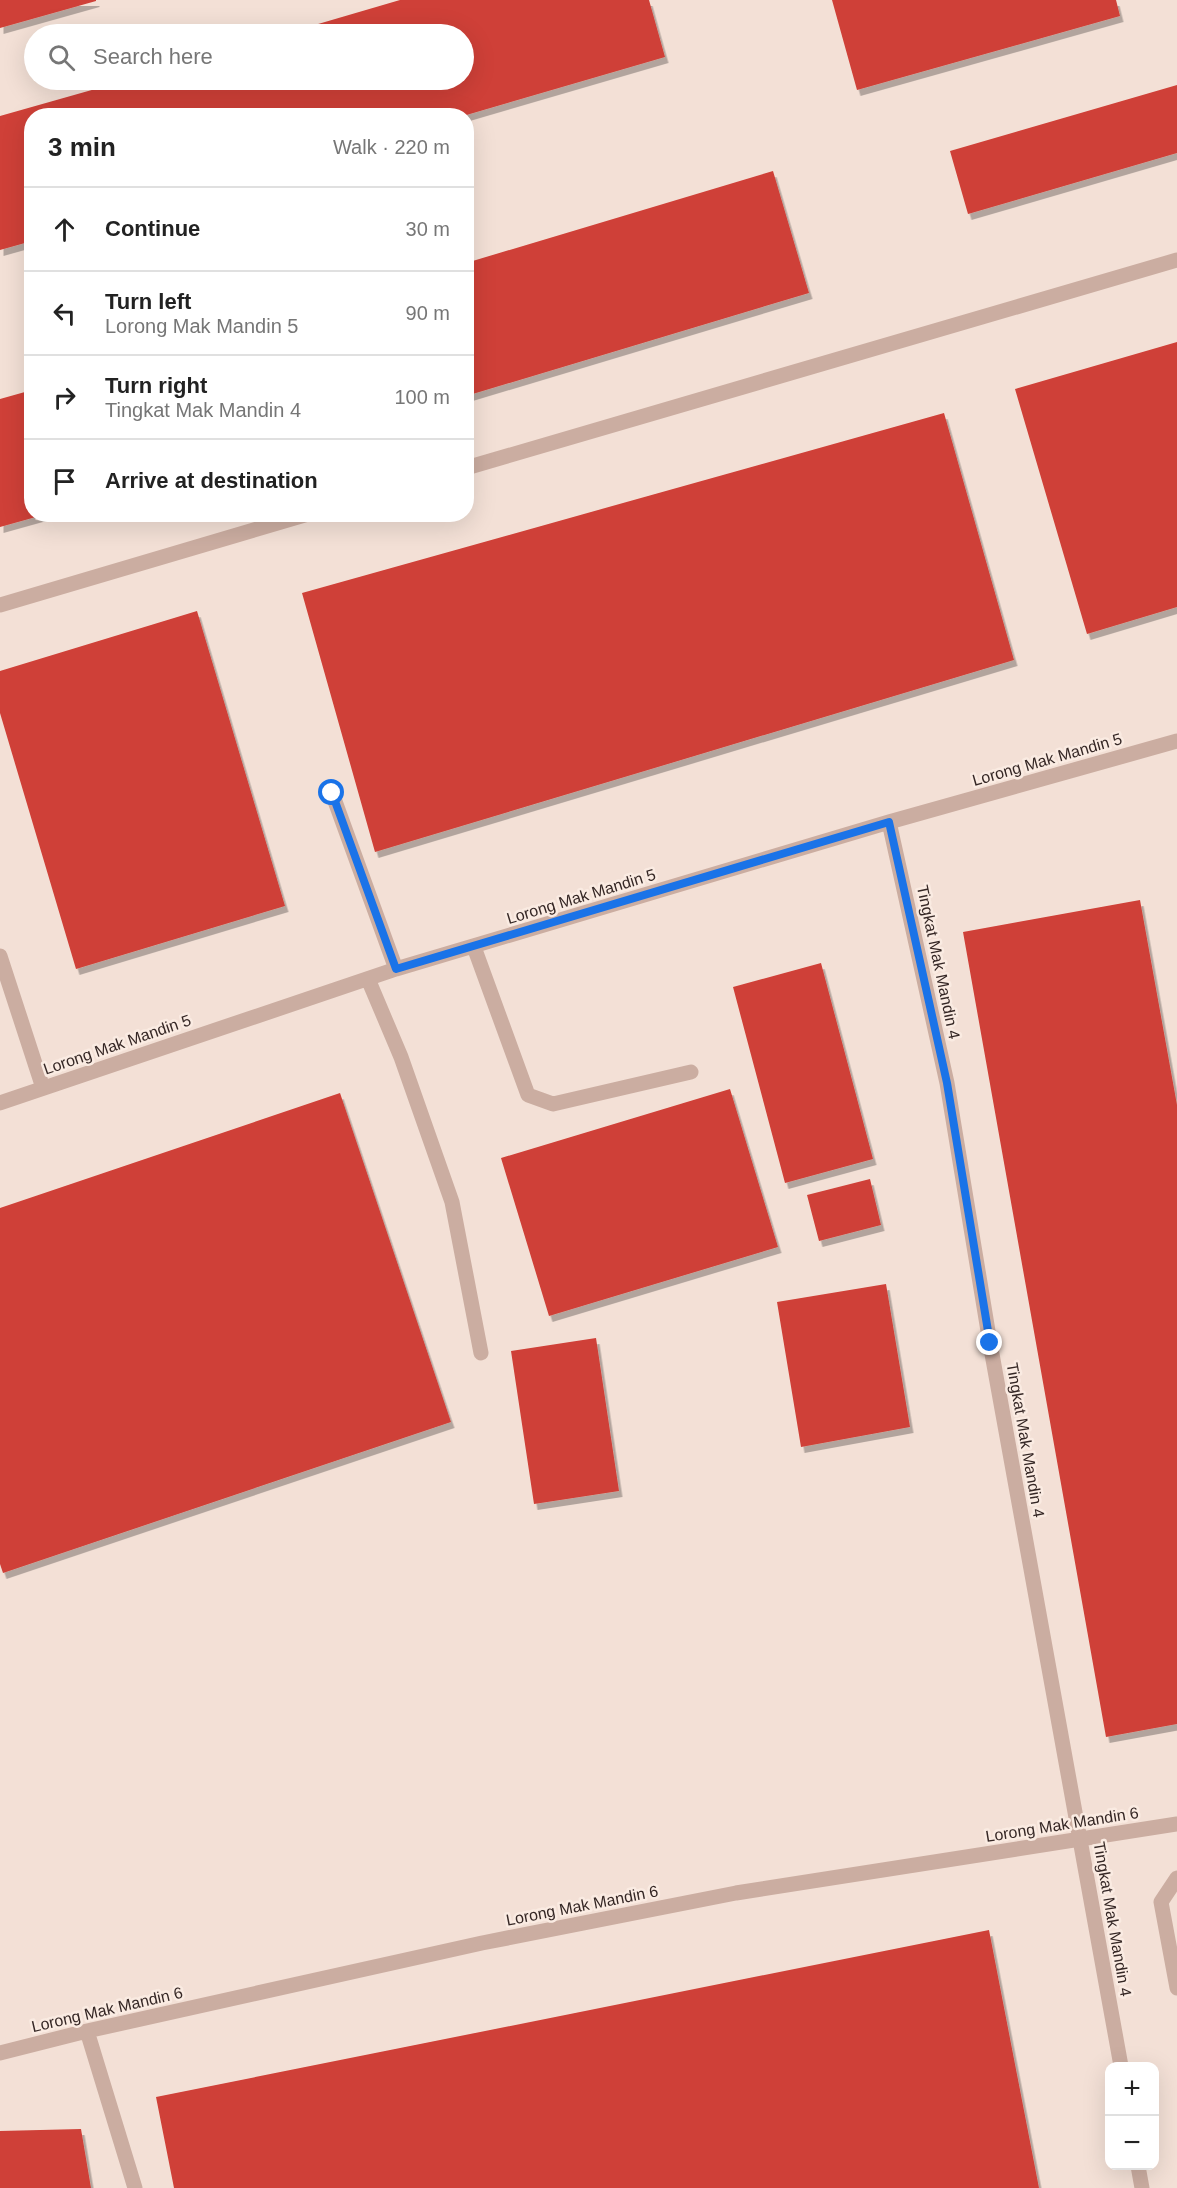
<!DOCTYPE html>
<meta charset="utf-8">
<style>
:root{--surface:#fff;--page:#f2f2f2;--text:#222;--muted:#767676;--line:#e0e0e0}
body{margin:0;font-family:Arial,sans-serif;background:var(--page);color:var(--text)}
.controls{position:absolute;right:18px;bottom:18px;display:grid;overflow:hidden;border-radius:12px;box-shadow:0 6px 24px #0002}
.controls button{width:54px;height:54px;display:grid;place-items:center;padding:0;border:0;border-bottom:2px solid var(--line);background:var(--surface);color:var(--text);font:30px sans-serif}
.stop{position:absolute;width:18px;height:18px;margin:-14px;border:4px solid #1a73e8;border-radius:50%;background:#fff}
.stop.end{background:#1a73e8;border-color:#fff;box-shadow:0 2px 6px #0008}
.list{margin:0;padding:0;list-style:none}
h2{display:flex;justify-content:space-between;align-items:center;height:78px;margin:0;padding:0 24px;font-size:26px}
h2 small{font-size:20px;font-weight:400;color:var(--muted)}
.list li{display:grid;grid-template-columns:39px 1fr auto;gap:18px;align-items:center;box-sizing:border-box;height:84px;padding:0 24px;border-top:2px solid var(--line)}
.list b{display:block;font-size:22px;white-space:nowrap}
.list p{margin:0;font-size:20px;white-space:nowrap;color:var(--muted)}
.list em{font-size:20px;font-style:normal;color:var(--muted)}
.icon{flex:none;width:33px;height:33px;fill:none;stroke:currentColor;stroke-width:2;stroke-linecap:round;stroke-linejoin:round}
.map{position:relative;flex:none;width:1177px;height:2188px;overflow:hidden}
.search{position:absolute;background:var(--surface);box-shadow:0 6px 24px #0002;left:24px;top:24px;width:450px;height:66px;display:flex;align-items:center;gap:15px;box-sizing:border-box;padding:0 21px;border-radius:33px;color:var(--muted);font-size:22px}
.panel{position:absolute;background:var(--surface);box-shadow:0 6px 24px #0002;left:24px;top:108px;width:450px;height:414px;border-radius:24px}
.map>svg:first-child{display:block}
.building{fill:#cf4037;filter:url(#shadow)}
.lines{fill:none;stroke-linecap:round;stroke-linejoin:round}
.minor{stroke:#cbada1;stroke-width:15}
.route{stroke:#1a73e8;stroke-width:8}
.labels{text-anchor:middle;stroke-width:5;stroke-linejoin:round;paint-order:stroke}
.street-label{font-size:16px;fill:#352725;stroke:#faebe2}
</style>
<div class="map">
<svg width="1177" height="2188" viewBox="0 0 1177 2188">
<defs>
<filter id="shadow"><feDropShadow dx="3.5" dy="6" stdDeviation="0" flood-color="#0004"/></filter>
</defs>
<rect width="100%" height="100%" fill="#f3e0d6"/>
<path class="building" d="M0,0h96v1l-96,27z
M400,0h249l16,57 -202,59h-431v125l-32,9v-134l127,-36h337v-46h-180z
M832,0h284l4,16 -263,74z
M1177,85v68l-209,61 -18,-63z
M773,171l36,122 -343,103v-133z
M1177,342v265l-90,27 -72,-245z
M32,390v124l11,1 -43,12v-128z
M944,413l70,247 -639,192 -73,-259z
M197,611l88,295 -209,63 -76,-256v-42z
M1140,900l37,205v619l-71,13 -143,-805z
M821,963l52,196 -88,24 -52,-196z
M730,1089l48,158 -229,69 -48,-158z
M340,1093l111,329 -448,151 -3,-9v-356z
M870,1179l11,46 -62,16 -12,-46z
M886,1284l24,143 -109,20 -24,-145z
M596,1338l23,153 -85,13 -23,-153z
M989,1930l50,258h-865l-18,-91z
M81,2129l10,59h-91v-57z"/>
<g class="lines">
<path class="minor" d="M466,468l711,-208
M0,605l308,-91
M332,793l64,176
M889,822l58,261 43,260 131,723
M474,947l54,148 25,9 138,-32
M0,956l43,132
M368,979l33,78 51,145 29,151
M0,1103l396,-134 493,-147 288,-81
M1177,1878l-16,24 16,86
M87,2031l48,157
M0,2053l87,-22 395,-88 254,-50 441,-69
M1138,2166l4,22"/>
</g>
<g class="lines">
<path class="route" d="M332,793l64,176 493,-147 58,261 43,260"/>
</g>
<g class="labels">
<g class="street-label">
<text transform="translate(1047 759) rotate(-16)" y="6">Lorong Mak Mandin 5</text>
<text transform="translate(581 896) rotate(-17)" y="6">Lorong Mak Mandin 5</text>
<text transform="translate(939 962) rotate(78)" y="6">Tingkat Mak Mandin 4</text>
<text transform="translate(117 1044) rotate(-19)" y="6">Lorong Mak Mandin 5</text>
<text transform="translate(1026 1440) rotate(80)" y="6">Tingkat Mak Mandin 4</text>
<text transform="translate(1062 1824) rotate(-9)" y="6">Lorong Mak Mandin 6</text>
<text transform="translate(582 1905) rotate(-11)" y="6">Lorong Mak Mandin 6</text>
<text transform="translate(1113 1919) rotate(80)" y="6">Tingkat Mak Mandin 4</text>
<text transform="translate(107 2009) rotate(-13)" y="6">Lorong Mak Mandin 6</text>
</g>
</g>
</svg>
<div class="controls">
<button>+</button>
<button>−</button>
</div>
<div class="stop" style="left:332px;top:793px"></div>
<div class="stop end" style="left:990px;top:1343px"></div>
<div class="search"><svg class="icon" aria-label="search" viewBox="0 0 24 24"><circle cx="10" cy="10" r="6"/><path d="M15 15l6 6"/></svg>Search here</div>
<section class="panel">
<h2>3 min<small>Walk · 220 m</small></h2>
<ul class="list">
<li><svg class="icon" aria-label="ahead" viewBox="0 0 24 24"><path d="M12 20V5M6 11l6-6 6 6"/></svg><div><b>Continue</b></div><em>30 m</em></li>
<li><svg class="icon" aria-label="left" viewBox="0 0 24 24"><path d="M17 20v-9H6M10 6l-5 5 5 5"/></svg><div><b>Turn left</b><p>Lorong Mak Mandin 5</p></div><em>90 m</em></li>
<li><svg class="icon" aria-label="right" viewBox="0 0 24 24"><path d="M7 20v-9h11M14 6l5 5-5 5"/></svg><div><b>Turn right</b><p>Tingkat Mak Mandin 4</p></div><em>100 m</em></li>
<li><svg class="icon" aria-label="arrive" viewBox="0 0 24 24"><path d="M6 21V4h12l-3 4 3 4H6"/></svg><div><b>Arrive at destination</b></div></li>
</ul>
</section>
</div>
